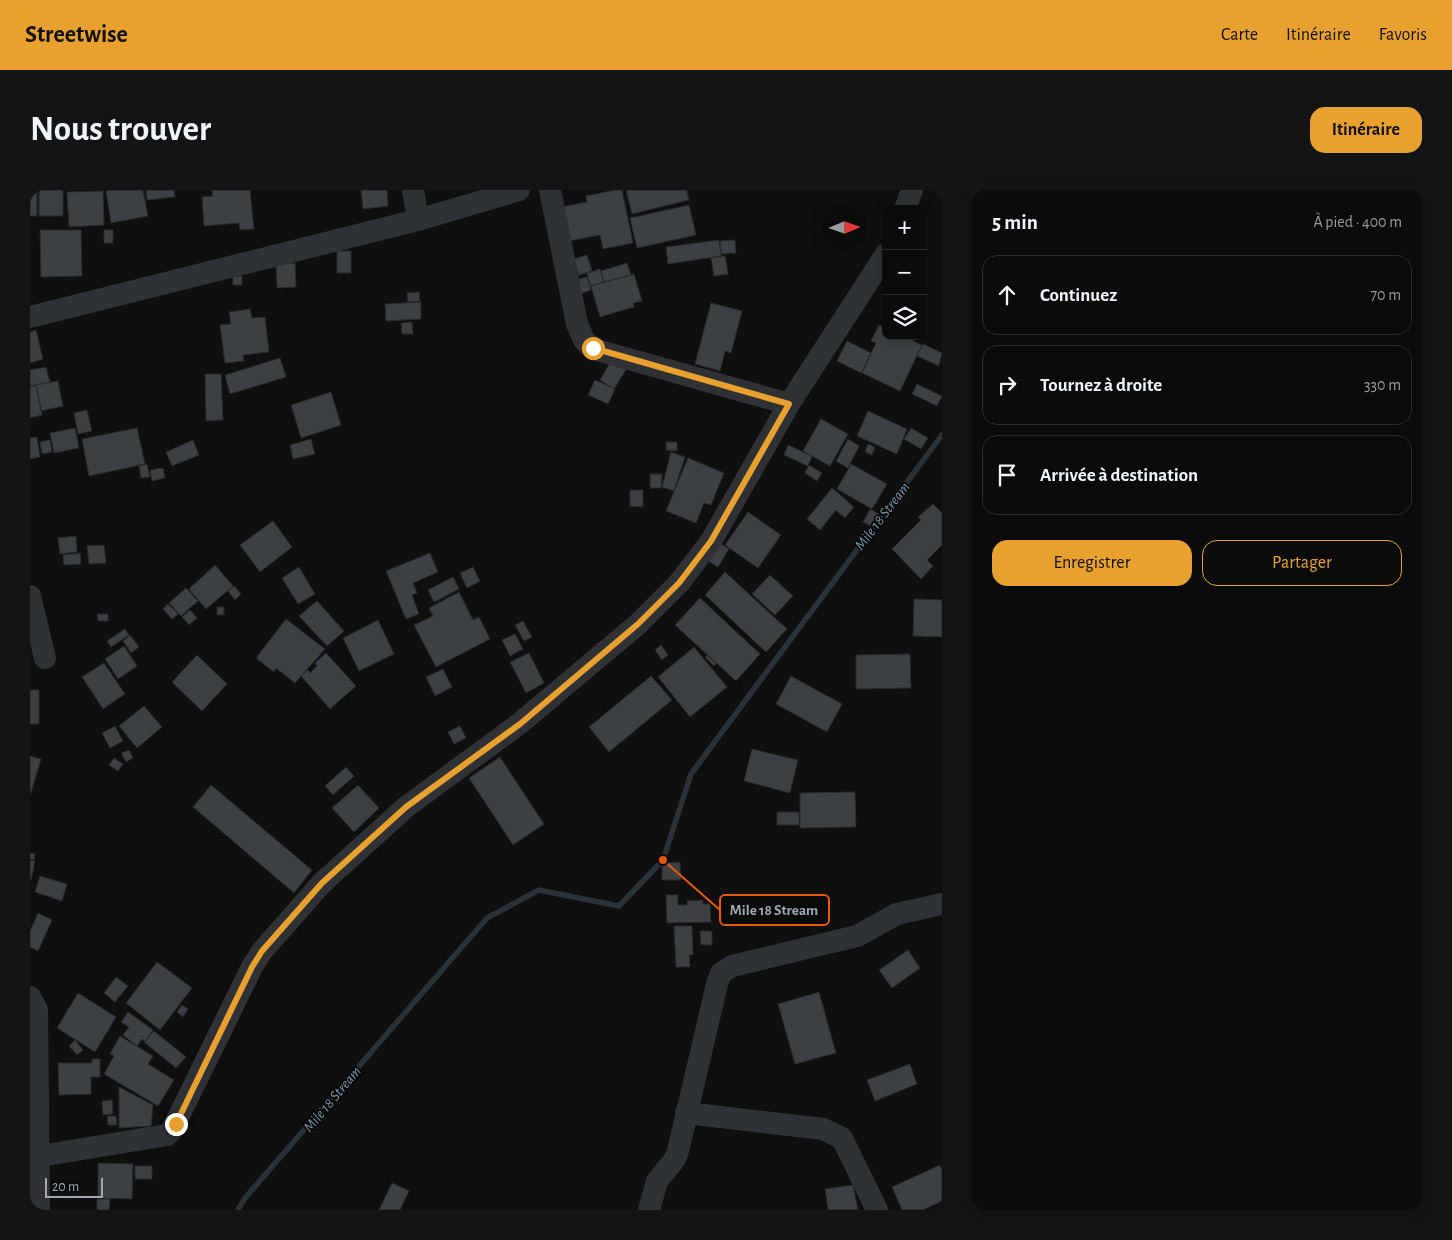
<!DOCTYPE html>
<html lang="fr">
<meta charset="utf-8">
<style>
:root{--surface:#0b0b0c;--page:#141415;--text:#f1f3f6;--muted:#9a9b9d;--line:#2b2b2d;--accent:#e8a12f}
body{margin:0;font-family:"Alegreya Sans",sans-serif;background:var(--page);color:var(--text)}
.controls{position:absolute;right:15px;top:15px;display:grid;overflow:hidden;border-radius:10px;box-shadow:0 2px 12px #0003}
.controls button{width:45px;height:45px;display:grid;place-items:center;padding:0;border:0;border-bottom:1px solid var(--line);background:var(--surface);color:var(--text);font:25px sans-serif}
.compass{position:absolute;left:792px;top:15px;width:45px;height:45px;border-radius:50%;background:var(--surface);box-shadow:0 2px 12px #0003;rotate:88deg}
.scale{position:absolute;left:15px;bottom:12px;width:58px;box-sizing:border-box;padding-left:5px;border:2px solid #a1a6b1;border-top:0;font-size:14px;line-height:18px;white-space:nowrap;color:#a1a6b1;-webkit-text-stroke:4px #0a0a0b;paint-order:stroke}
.stop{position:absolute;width:15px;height:15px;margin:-11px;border:4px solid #e8a12f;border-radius:50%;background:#fff}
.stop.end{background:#e8a12f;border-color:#fff;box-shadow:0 1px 5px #0008}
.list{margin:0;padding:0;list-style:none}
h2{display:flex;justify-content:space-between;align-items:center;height:65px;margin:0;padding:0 20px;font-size:21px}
h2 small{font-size:16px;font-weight:400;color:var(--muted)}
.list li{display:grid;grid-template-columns:32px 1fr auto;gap:15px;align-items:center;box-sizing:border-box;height:80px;margin:0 10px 10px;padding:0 10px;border:1px solid var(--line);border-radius:15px}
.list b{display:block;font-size:19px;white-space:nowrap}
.list em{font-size:16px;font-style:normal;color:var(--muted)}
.actions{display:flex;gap:10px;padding:15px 20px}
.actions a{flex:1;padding:11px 0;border:1px solid var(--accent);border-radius:15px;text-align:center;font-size:18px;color:var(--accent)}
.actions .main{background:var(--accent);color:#111}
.icon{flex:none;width:28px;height:28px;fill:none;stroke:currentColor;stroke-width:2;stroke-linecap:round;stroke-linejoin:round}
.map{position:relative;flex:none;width:912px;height:1020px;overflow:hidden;border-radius:15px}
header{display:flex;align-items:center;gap:30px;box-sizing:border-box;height:70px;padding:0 25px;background:var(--accent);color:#111}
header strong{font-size:24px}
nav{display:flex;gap:28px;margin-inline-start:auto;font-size:18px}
.intro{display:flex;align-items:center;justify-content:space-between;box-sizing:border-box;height:120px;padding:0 30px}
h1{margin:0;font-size:35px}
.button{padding:12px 22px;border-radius:15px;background:var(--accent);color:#111;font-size:18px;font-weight:700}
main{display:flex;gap:30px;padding:0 30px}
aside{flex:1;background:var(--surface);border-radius:15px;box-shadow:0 2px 12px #0003}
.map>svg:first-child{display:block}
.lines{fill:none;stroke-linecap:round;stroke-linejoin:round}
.stream{stroke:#293238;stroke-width:5.5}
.building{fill:#3e3f43;stroke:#29292c}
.minor{stroke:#303135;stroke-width:22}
.route{stroke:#e8a12f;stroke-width:6}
.labels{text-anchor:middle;stroke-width:4;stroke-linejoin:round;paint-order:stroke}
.water-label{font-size:15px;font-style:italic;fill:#7896ab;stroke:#0a0a0b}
.leader{fill:none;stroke:#e8590c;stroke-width:2}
.callout-dot{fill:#e8590c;stroke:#0a0a0b;stroke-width:2}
.callout{fill:#0a0a0b;stroke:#e8590c;stroke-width:2}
.callout-label{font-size:15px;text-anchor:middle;font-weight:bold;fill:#a1a6b1}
</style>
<header>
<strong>Streetwise</strong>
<nav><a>Carte</a><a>Itinéraire</a><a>Favoris</a></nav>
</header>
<div class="intro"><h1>Nous trouver</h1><a class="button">Itinéraire</a></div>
<main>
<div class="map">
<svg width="912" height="1020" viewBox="0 0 912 1020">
<rect width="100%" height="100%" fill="#0f0f10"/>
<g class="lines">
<path class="stream" d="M208,1020l7,-12 242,-280 52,-28 80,16 44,-46 28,-86 251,-339"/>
</g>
<path class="building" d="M0,0h7v26h-7z
M9,0h24v26h-24z
M84,0h29l5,26 -37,7 -5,-32z
M116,0h28l1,7 -28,3z
M182,0h38l4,39 -14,1 -1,-7 -35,3 -2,-29 11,-1z
M331,0h26l1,16 -25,3z
M585,0h7l11,53 -30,6 -3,-14 -31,6 -8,-34 26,-5 -1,-6z
M596,0h61l2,10 -57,14z
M73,1l1,34 -35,2 -2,-35z
M659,15l7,30 -59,13 -7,-30z
M10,40h41l1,46 -41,1z
M74,40h9v13h-9z
M689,50l2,16 -53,8 -2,-17z
M705,50l1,13 -15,1 -1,-13z
M307,61h14v22h-14z
M557,65l5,16 -13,4 -5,-16z
M695,66l3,18 -14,2 -3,-18z
M265,73l1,24 -19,1 -1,-24z
M597,73l4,12 -27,7 -3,-11z
M570,79l4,13 -14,4 -3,-13z
M604,84l8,27 -9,2 1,4 -34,10 -9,-31z
M203,86h9v9h-9z
M557,87l4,13 -11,4 -4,-14z
M389,102l1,9 -12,1 -1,-9z
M391,112v17l-35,2 -1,-17z
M681,113l31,8 -11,42 -6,-2 -5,20 -25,-7z
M220,119l2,9 13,-1 4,35 -26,3 1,6 -19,2 -5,-38 11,-1 -2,-12z
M382,132l1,12h-11l-1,-11z
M849,135l7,3v8h17l19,9 -22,46 -38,-18 14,-30 -5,-2z
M6,140l7,29 -13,4v-31z
M817,151l24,12 -10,20 -24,-12z
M893,154l19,9 -3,13 -22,-10z
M585,164l15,9 -16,26 -14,-9z
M250,168l6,19 -56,17 -5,-19z
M16,177l4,15 -20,4v-16z
M175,184h16l2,46 -17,1z
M565,190l20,9 -7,15 -20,-9z
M28,191l5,25 -22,5 -5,-26z
M887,194l25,12 -5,10 -25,-12z
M6,195l6,30 -12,3v-31z
M301,202l10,33 -40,13 -10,-33z
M57,220l5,21 -14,3 -4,-21z
M838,221l39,18 -10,25 -40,-18z
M791,229l27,15 -18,32 -27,-15z
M45,238l4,20 -25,5 -4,-20z
M107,238l8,36 -56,12 -7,-37z
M881,238l17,10 -7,11 -17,-10z
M7,247l3,20 -10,2v-21z
M281,249l4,15 -22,5 -3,-14z
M818,249l11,7 -11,22 -12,-7z
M20,250l2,12 -10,2 -2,-12z
M163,250l6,15 -27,11 -6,-14z
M636,252h11v9l-11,-1z
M838,254l7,3 -3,8 -7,-3z
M758,255l24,11 -4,10 -24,-11z
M641,262l14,5 -11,34 -12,-4z
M658,268l36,15 -13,32 -7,-2 -8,20 -30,-12z
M117,274l3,13 -9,1 -2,-12z
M821,274l36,20 -15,25 -35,-20z
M779,275l13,8 -5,8 -12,-8z
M133,278l2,10 -13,3 -2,-11z
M620,284h12l-1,14h-11z
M802,298l22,19 -9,11 -9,-8 -16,20 -13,-11z
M600,300h13v17l-13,-1z
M903,314l9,9v32l-15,15 6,6 -12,13 -29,-30 29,-29 -3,-3z
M840,319l10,6 -7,12 -10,-5z
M718,322l33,23 -23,33 -33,-23z
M243,331l19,26 -32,25 -20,-27z
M46,346l1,16 -17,2 -2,-16z
M686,351l13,8 -11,18 -13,-8z
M74,355l2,18 -17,1 -2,-18z
M50,363l1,11 -17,1 -1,-10z
M400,363l8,19 -25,11 4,10 -5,2 7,19 -13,5 -20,-48z
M185,375l18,21 -27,23 -17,-20z
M269,377l16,27 -17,10 -16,-26z
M443,377l7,14 -13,7 -7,-15z
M695,382l62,57 -21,23 -61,-57z
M740,385l23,21 -18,19 -23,-21z
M423,387l6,12 -25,13 -6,-12z
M204,396l7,8 -6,6 -7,-9z
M156,398l12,13 -17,15 -12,-13z
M429,402l14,28 6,-3 11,22 -54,28 -22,-42 19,-9 -4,-8z
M670,408l60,56 -24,27 -61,-56z
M884,409l28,1v37l-29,-1z
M287,411l27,30 -17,15 -28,-30z
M138,414l10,10 -6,5 -9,-10z
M187,417h7v8h-7z
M160,420l7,8 -8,7 -7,-8z
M67,424h11v7h-10z
M256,429l39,30 -30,34 -19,-15 -2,4 -18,-14z
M348,430l16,34 -35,17 -16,-33z
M493,431l9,16 -8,4 -9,-16z
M95,439l4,6 -18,12 -4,-6z
M485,444l8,15 -13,7 -8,-16z
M100,445l9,12 -8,6 -8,-12z
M631,455l7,10 -6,5 -7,-10z
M94,456l13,20 -19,13 -13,-20z
M664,457l33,40 -37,30 -32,-40z
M296,463l30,33 -26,23 -29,-33 7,-6 2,3 7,-7 -2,-3z
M499,463l15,30 -18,10 -16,-31z
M880,464l1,34 -55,1v-34z
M167,465l30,29 -25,27 -30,-29z
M677,465l9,9 -2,2 -9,-9z
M74,473l21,31 -22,15 -21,-32z
M413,479l9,18 -17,9 -9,-19z
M621,486l21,24 -63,52 -20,-25z
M761,486l51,28 -15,28 -51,-28z
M0,500h9v34h-9z
M114,516l18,21 -25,21 -18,-22z
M85,536l8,15 -13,7 -8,-15z
M430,536l6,12 -12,6 -6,-12z
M722,559l46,11 -8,33 -46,-12z
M99,560l4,8 -7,4 -5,-9z
M0,566l11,3 -11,37z
M470,567l44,67 -31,21 -44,-67z
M84,568l9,6 -5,7 -9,-6z
M316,577l8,9 -21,19 -8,-9z
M181,595l101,85 -18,23 -101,-86z
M328,595l21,23 -25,24 -22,-24z
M825,602l1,35 -56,1v-35z
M747,622h22v13h-22z
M0,663l5,1 -1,6 -4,-1z
M0,670l5,1 -4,19h-1z
M650,672l1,18h-19v-17z
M10,686l27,8 -5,17 -27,-9z
M636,705h12v10h9v-4l16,-1v4h7l1,18 -44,1z
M8,723l14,7 -14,31 -8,-4v-16z
M644,736h18l1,29h-4l1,12h-14z
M670,741h12v14h-11z
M878,760l12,18 -28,20 -13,-18z
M127,772l35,26 -32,42 -34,-27z
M86,787l12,9 -13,16 -11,-9z
M789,802l17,61 -41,11 -17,-60z
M48,803l38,24 -21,35 -38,-24z
M152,815l6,4 -5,8 -6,-5z
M98,822l25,18 -8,12 -3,-3 -5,7 -14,-11 6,-8 -8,-5z
M124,841l32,26 -10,11 -32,-26z
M90,846l33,20 -5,8 26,16 -16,26 -54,-32 10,-18 -4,-2z
M45,850l8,10 -6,5 -8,-9z
M62,869h8v18h-9v17l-32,1 -1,-32h34z
M880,874l7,20 -42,17 -8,-21z
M89,897l34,18 -2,21 -32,2z
M82,910l1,14 -10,1 -1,-14z
M77,926h9l1,9h-9z
M68,973l35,1 -1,35 -34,-1z
M910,975l2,6v30l-19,9h-21l-10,-23z
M105,976h17v13h-17z
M362,993l17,8 -9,19h-21z
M823,995l5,25h-30l-3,-21z
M67,1009h13l-1,11h-12z"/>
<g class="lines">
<path class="minor" d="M383,0l5,30
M520,0l27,134 7,16 9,9 196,55
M875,19l7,-19
M0,127l388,-97 101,-30
M0,406l15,62
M0,807l7,13 2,200
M656,923l137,16 19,9 35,72
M10,966l127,-21 5,-5 80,-163 10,-16 60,-68 84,-76 113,-83 119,-100 41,-41 32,-42 78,-137 97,-150
M619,1020l8,-29 18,-22 3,-8 39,-167 4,-11 11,-7 125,-30 40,-22 45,-10"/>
</g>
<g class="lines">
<path class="route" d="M146,934l76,-157 10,-16 60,-68 84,-76 114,-83 118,-100 41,-41 32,-42 78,-137 -196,-56"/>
</g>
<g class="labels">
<g class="water-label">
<text transform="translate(852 326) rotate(-53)" y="5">Mile 18 Stream</text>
<text transform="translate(302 909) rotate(-50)" y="5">Mile 18 Stream</text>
</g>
</g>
<path class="leader" d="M633 670L690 720"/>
<circle class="callout-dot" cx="633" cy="670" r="5"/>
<rect class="callout" x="690" y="705" width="109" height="30" rx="5"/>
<g class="callout-label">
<text x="744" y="725">Mile 18 Stream</text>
</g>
</svg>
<div class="controls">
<button>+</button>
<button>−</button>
<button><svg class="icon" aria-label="layers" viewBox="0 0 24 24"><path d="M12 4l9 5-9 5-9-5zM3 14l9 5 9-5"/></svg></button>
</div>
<svg class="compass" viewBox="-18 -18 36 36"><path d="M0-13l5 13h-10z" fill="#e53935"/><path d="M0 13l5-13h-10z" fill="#9a9b9d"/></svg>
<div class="scale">20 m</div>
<div class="stop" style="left:563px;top:158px"></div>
<div class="stop end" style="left:146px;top:934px"></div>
</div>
<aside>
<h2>5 min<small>À pied · 400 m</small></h2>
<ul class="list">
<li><svg class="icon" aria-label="ahead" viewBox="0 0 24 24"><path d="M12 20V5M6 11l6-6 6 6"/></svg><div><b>Continuez</b></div><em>70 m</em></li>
<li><svg class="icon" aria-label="right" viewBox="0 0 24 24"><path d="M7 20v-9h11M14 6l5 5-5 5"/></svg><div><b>Tournez à droite</b></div><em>330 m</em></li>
<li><svg class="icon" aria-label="arrive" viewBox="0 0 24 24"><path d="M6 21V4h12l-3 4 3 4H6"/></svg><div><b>Arrivée à destination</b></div></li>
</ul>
<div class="actions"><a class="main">Enregistrer</a><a>Partager</a></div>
</aside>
</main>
